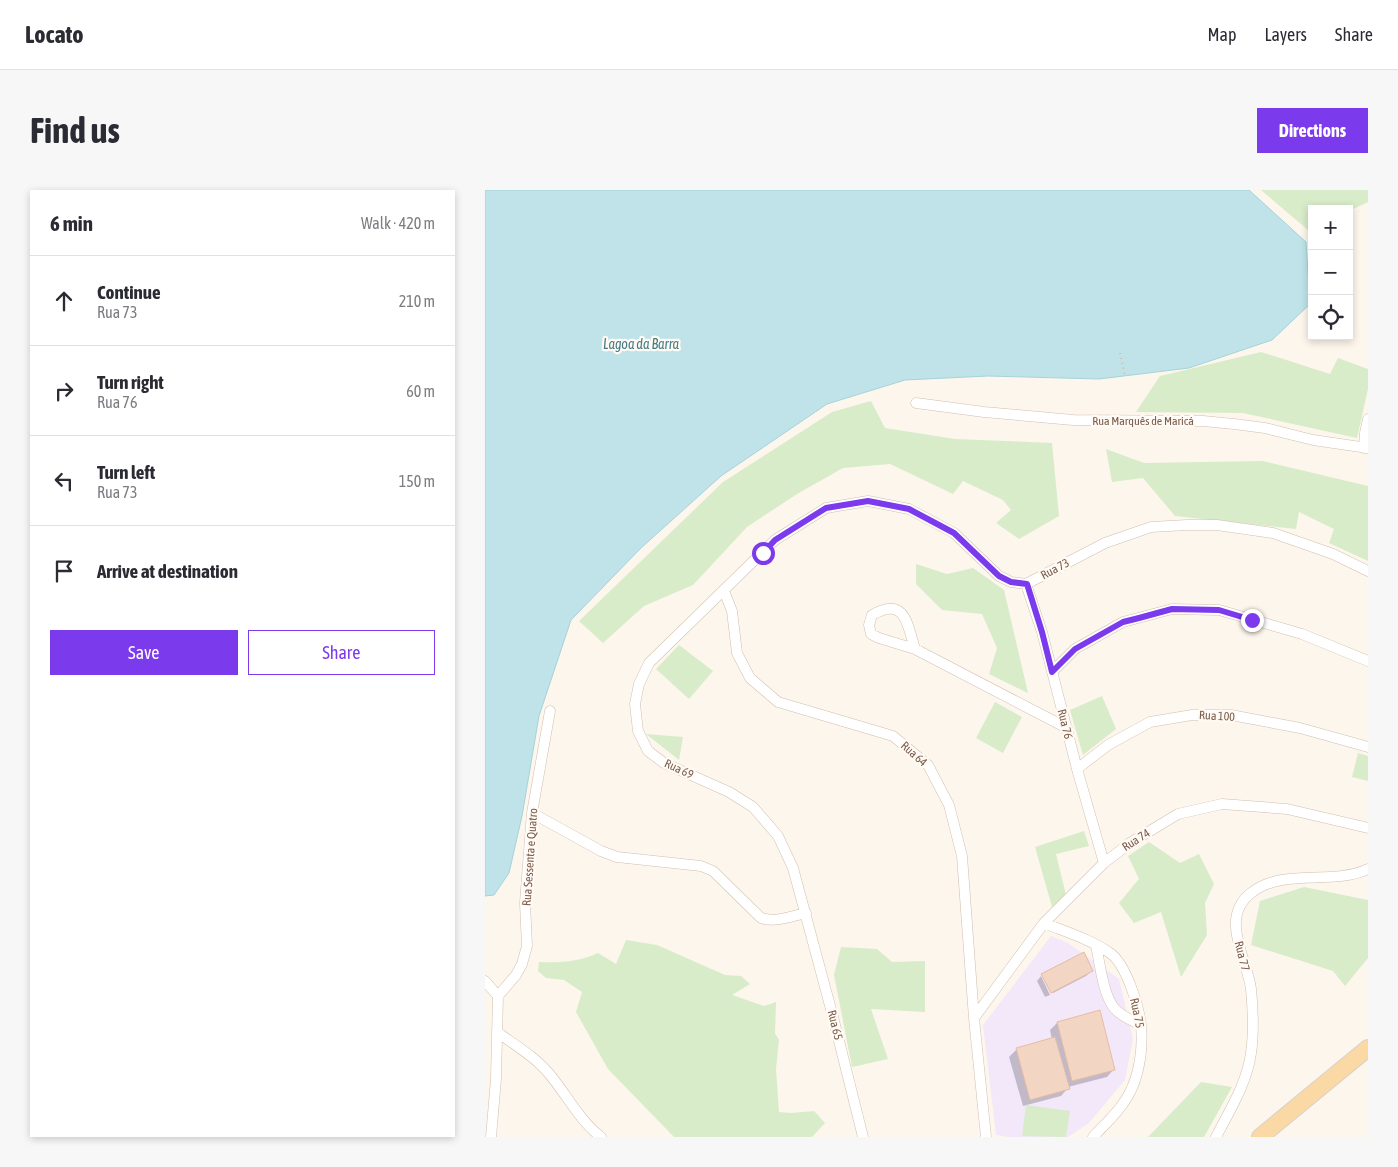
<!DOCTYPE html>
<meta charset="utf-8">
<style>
:root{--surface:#fff;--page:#f7f7f7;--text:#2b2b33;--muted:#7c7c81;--line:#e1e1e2;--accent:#7c3aed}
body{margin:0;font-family:"Asap Condensed",sans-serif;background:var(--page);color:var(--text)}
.controls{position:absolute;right:15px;top:15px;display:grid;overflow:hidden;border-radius:0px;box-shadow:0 2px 8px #0003}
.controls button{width:45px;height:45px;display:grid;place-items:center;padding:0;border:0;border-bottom:1px solid var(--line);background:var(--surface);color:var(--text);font:25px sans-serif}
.stop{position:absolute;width:15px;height:15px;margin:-11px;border:4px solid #7c3aed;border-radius:50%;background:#fff}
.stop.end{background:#7c3aed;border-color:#fff;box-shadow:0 1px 5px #0008}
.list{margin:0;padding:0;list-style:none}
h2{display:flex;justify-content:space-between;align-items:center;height:65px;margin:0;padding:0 20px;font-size:21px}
h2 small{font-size:16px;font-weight:400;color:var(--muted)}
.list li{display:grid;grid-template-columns:32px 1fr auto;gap:15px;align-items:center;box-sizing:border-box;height:90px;padding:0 20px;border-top:1px solid var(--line)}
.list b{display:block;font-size:19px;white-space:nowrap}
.list p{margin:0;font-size:16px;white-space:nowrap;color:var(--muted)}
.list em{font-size:16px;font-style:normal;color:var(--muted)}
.actions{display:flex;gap:10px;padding:15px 20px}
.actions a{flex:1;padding:11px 0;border:1px solid var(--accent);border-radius:0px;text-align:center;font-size:18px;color:var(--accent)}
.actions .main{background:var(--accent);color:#fff}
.icon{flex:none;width:28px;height:28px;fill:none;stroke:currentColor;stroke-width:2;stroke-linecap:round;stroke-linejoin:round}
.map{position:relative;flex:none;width:883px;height:947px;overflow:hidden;border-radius:0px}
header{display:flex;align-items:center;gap:30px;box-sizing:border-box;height:70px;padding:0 25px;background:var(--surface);border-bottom:1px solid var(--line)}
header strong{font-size:24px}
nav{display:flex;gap:28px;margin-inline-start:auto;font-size:18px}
.intro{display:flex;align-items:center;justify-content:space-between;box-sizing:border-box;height:120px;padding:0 30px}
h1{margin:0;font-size:35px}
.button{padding:12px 22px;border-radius:0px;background:var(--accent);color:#fff;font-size:18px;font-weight:700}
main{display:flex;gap:30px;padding:0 30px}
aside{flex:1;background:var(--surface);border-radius:0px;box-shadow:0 2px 8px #0003}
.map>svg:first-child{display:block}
.education{fill:#f3e8fa}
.green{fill:#d8ecc9}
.water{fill:#bfe3e8;stroke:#a5d3da}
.shadow{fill:#0003}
.building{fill:#f3d5c3;stroke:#e6bba3}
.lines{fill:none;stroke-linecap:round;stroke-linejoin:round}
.street-casing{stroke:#d1beb0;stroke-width:11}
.primary-casing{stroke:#dad1cd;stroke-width:18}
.path{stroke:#d9b8a5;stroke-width:2;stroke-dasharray:1 4;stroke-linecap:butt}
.street{stroke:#fff;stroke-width:10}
.primary{stroke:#fbd9a5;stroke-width:16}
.route{stroke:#7c3aed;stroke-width:6}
.labels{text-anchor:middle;stroke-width:4.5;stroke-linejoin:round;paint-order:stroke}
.street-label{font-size:12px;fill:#7a5c4d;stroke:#fffaf3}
.water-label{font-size:14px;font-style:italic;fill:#437c86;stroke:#fffaf3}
</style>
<header>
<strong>Locato</strong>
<nav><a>Map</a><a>Layers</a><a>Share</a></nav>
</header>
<div class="intro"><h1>Find us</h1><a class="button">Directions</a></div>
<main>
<aside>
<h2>6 min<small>Walk · 420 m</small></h2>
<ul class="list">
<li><svg class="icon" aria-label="ahead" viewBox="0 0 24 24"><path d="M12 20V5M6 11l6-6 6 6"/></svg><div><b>Continue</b><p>Rua 73</p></div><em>210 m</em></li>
<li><svg class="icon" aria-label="right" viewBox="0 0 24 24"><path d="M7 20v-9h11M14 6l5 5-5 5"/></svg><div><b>Turn right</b><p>Rua 76</p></div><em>60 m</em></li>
<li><svg class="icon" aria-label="left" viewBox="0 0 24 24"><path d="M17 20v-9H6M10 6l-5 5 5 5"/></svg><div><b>Turn left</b><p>Rua 73</p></div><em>150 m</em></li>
<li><svg class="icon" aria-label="arrive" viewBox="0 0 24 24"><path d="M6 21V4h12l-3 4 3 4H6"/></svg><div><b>Arrive at destination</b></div></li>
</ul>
<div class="actions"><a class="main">Save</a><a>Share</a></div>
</aside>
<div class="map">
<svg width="883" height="947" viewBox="0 0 883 947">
<rect width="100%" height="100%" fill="#fdf6ec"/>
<path class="education" d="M566,746l17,7 51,36 14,60 -8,41 -36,43 -21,14h-60l-12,-2 -13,-110z"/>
<path class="green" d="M776,0h107v12l-19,9v-2h-37v20l-4,1z
M776,162l69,22 8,-16 30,11v20l-11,49 -114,-25 -107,-1 24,-36z
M386,211l14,27 70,11 97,4 7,73 -40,23 -23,-16 15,-13 -8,-10 -40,-19 -10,13 -63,-30 -47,4 -46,26 -50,33 -54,58 -49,21 -41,37 -24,-22 144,-139 109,-70z
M621,259l38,14 119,-2 105,25v75l-39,-18 5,-14 -35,-17 -3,17 -121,-13 -32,-38 -31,4z
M431,374l31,10 26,-6 31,22 24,103 -39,-19 8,-26 -15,-34 -40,-4 -26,-26z
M194,455l34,26 -24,28 -33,-30z
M617,506l14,33 -33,26 -13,-45z
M510,512l27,15 -19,36 -27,-15z
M161,544l37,3 -4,23z
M873,563l10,3v25l-16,-4z
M599,641l5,15 -33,8 10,41 -14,12 -17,-60z
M664,652l31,21 19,-9 15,30 -9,19 2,32 -26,42 -20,-65 -27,11 -15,-20 20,-24 -11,-23z
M819,697l64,13v58l-23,28 -12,-15 -82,-26 9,-44z
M141,750l31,5 68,30 16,1 9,8 -18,11 32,11 12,-4 -1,31 4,7 -3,29 3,43 12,1 23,-2 11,12 -13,14h-138l-66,-68 -32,-57 6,-20 -18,-12 -18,-2 -8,-7 1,-9c21,1 39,0 59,-9l18,11z
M356,757l36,2 15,13 33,-1v51l-54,-3 17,50 -36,8 -18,-92z
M716,892l31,5 -28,50h-56z
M541,915l44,6 -4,26 -44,-1z"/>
<path class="water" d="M0,0h764l57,52 4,62 -38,36 -83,28 -90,11 -111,-3 -83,4 -78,24 -106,72 -80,72 -70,72 -32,96 -17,100 -13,57 -15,22 -9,1z"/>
<path class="shadow" d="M607,780l-6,6 -33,17 -10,-18z
M556,786l9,19 -5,2 -8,-16z
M572,833l57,46 -7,8 -39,10v1l-7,8 -38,10 -14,-49 8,-8 35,-9 -2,-10z"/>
<path class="building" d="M599,762l9,19 -42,22 -10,-19z
M615,820l15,60 -43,11 -15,-59z
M570,847l15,52 -40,11 -14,-52z"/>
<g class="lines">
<g class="street-casing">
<path id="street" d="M431,213l68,9 89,8 130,1 31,3 31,4 48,12 55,8
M879,258l1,-15 3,-14
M541,394l16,48 35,137 27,94
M239,401l8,20 5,42 13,25 28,24 115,34 35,29 21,40 13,51 12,162 12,119
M430,459c-8,-26 -10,-53 -43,-34l-3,10 2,9 8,4 36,11 152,79
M567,482l23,-23 48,-27 49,-13 47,1 83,24 66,27
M592,579l31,-24 42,-23 42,-7h39l69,13 68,19
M47,623l69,38 16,6 84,9 12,5 48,47c15,5 30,-2 45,-5
M559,733c22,9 46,16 66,30 16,11 29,53 31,73 2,20 -1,45 -10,64 -8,18 -25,33 -38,47
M611,756c4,17 7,50 19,63 6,7 18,12 26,16
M0,791l13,15 -2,83 -5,58
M13,806l18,-21 6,-11 5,-18 -2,-43 7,-90 18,-102
M489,828l70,-95 60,-60 26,-20 48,-29 44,-10 65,5 81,19
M12,842c18,13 40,26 54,44 17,21 29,45 50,61
M378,947l-31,-124 -39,-145 -15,-32 -25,-29 -24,-15 -65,-29 -16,-12 -10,-20 -3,-27 4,-20 10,-21 126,-123 51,-32 42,-7 41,8 45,24 45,43 12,6 15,2 79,-41 46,-16 36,-2h30l56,8 60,21 35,17
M731,947c14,-27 31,-54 35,-84 3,-20 2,-43 0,-64 -4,-31 -32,-71 0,-96 33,-26 81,-7 117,-24"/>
</g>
<g class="primary-casing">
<path id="primary" d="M775,947l108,-89"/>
</g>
<path class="path" d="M635,163l5,23"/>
<use href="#street" class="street"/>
<use href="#primary" class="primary"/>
</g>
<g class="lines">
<path class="route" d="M278,363l12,-13 51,-32 42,-7 41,8 45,24 45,43 12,6 16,2 15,48 10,40 23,-23 48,-27 16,-4 33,-9 47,1 33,10"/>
</g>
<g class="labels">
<g class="street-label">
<text x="658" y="235">Rua Marquês de Maricá</text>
<text transform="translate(570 379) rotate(-28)" y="4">Rua 73</text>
<text transform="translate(732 526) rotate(3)" y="4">Rua 100</text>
<text transform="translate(580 534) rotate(76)" y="4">Rua 76</text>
<text transform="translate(429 564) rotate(42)" y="4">Rua 64</text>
<text transform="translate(194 579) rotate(25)" y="4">Rua 69</text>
<text transform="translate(651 650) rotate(-33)" y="4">Rua 74</text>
<text transform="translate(45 667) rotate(-86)" y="4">Rua Sessenta e Quatro</text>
<text transform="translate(757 766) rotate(76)" y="4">Rua 77</text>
<text transform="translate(652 823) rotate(78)" y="4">Rua 75</text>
<text transform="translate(350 835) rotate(76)" y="4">Rua 65</text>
</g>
<g class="water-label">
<text x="156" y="159">Lagoa da Barra</text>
</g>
</g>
</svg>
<div class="controls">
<button>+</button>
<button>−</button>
<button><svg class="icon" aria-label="locate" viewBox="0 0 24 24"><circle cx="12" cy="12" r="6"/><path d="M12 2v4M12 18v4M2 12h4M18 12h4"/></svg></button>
</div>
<div class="stop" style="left:278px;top:363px"></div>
<div class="stop end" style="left:767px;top:430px"></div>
</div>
</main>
